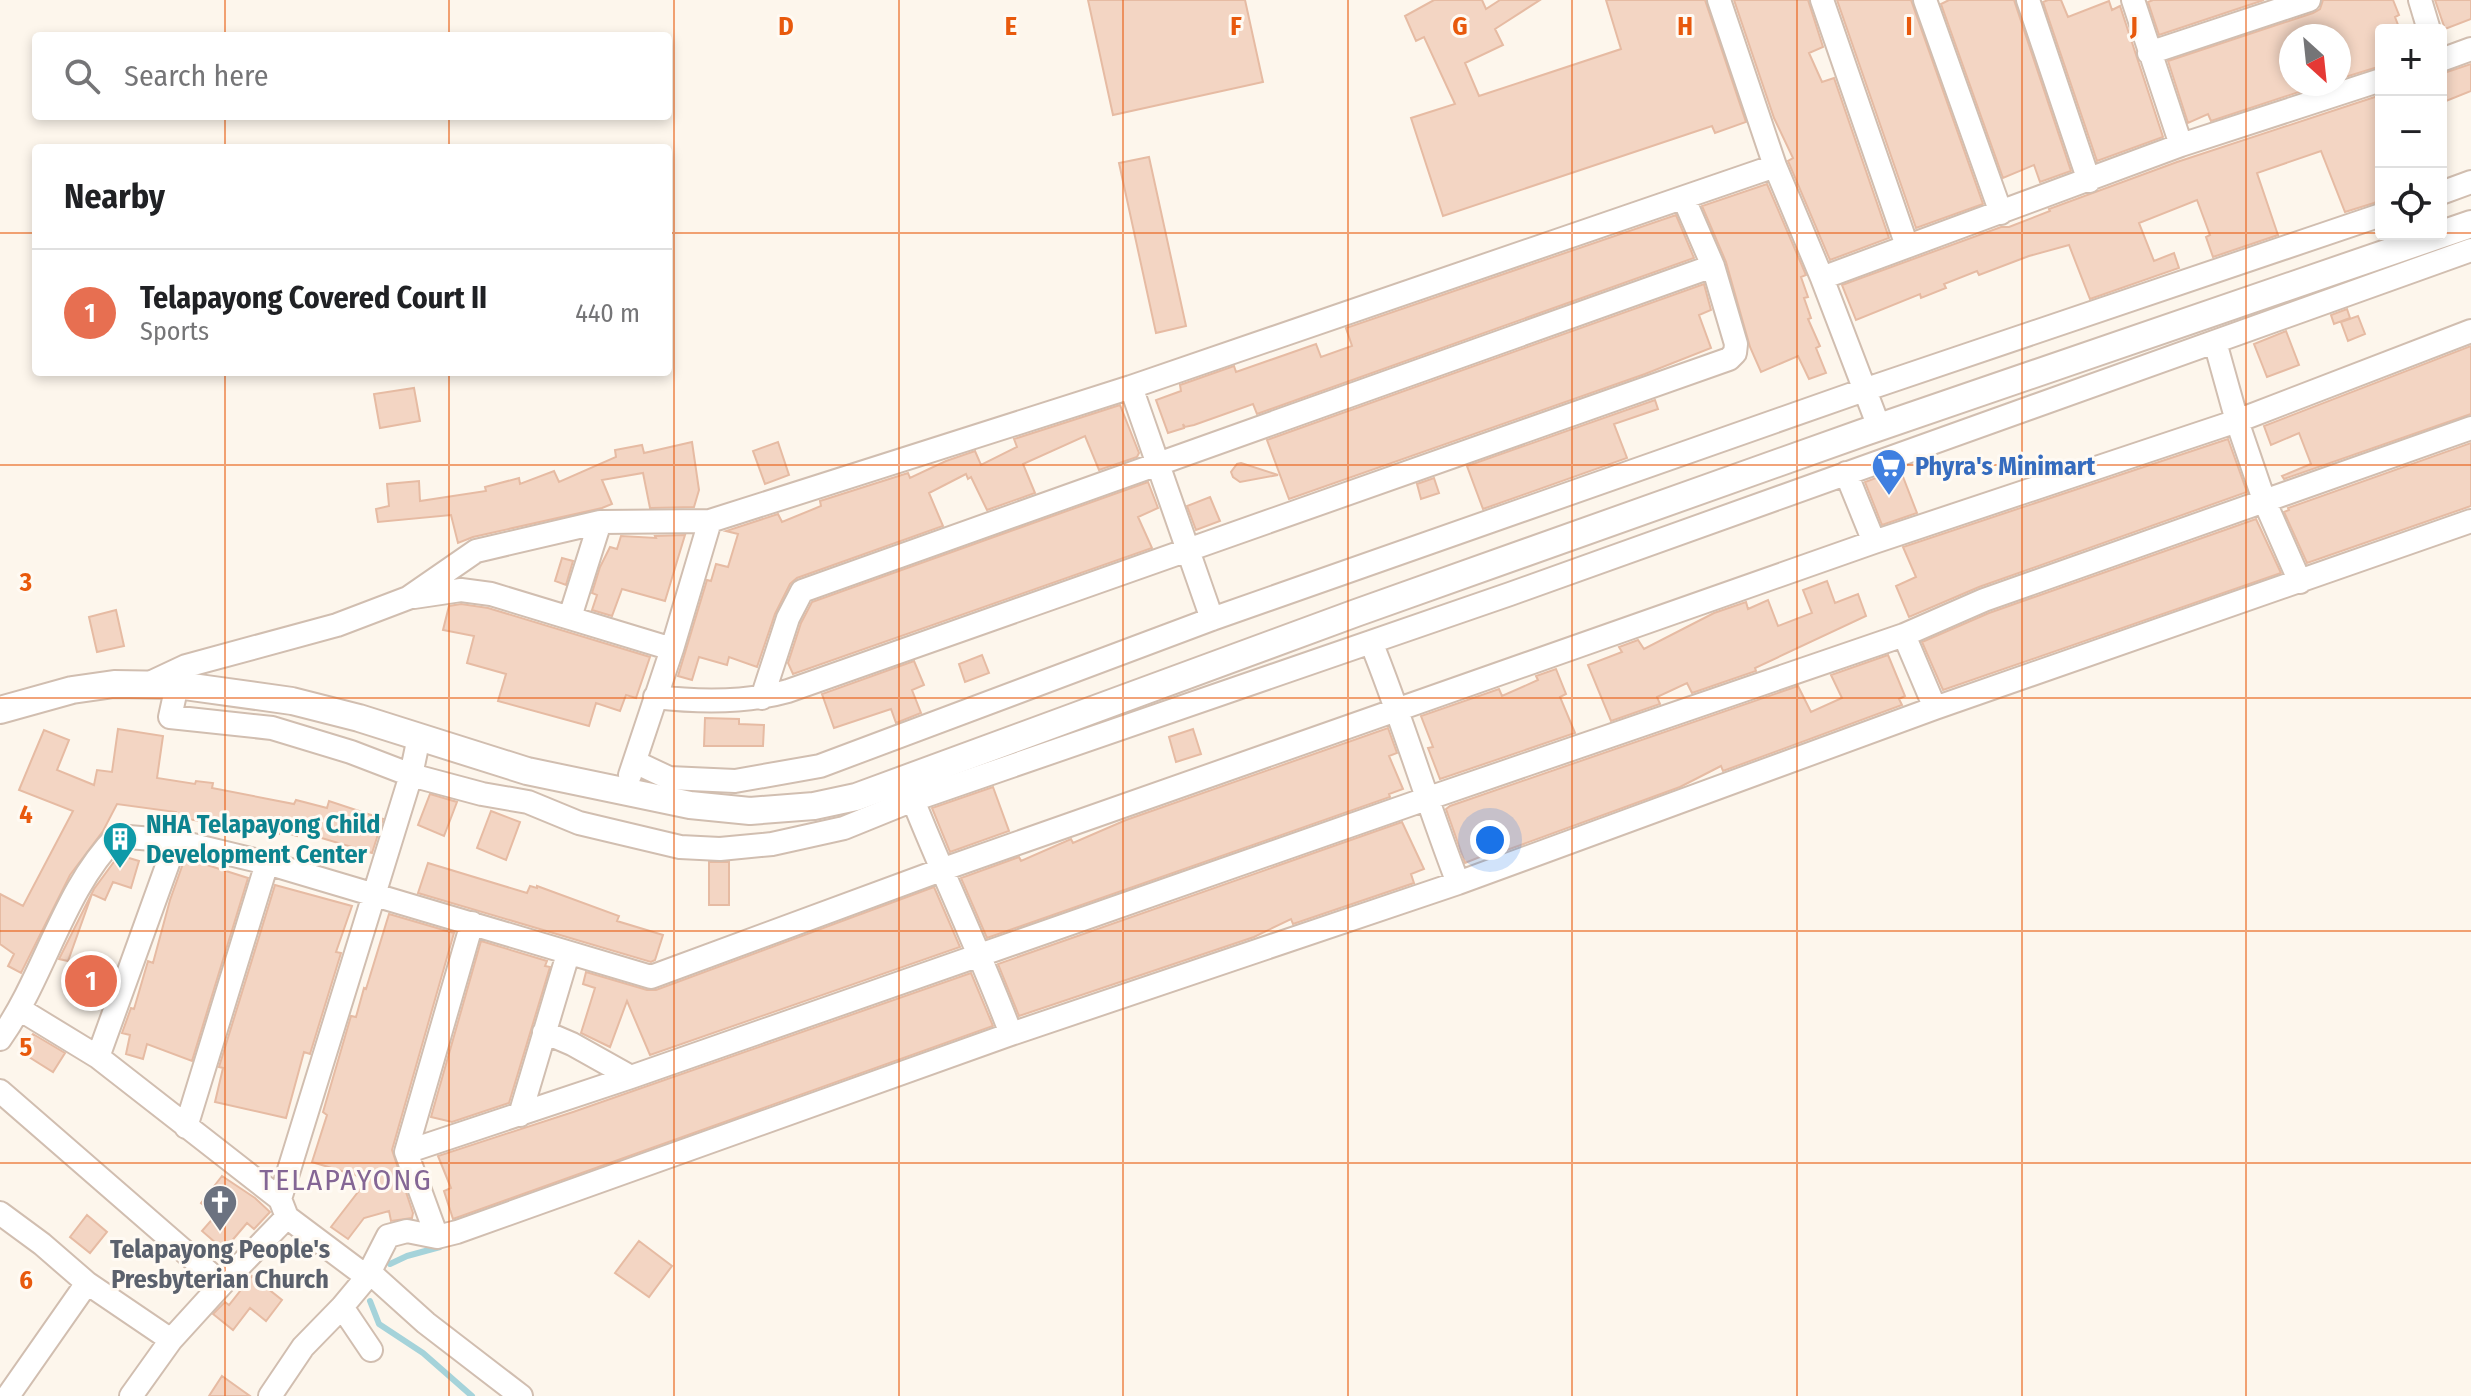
<!DOCTYPE html>
<meta charset="utf-8">
<style>
:root{--surface:#fff;--page:#f2f2f2;--text:#202124;--muted:#757577;--line:#e0e0e0;--accent:#e76f51}
body{margin:0;font-family:"Fira Sans Condensed",sans-serif;background:var(--page);color:var(--text)}
.controls{position:absolute;right:24px;top:24px;display:grid;overflow:hidden;border-radius:8px;box-shadow:0 4px 12px #0003}
.controls button{width:72px;height:72px;display:grid;place-items:center;padding:0;border:0;border-bottom:2px solid var(--line);background:var(--surface);color:var(--text);font:40px sans-serif}
.compass{position:absolute;left:2279px;top:24px;width:72px;height:72px;border-radius:50%;background:var(--surface);box-shadow:0 4px 12px #0003;rotate:153deg}
.you{position:absolute;left:1490px;top:840px;width:28px;height:28px;margin:-20px;border:6px solid #fff;border-radius:50%;background:#1a73e8;box-shadow:0 0 0 12px #1a73e833}
.badge{display:grid;place-items:center;width:52px;height:52px;border-radius:50%;background:var(--accent);color:#fff;font-size:26px;font-weight:700}
.pin{position:absolute;translate:-50% -50%;border:4px solid #fff;box-shadow:0 2px 8px #0006}
.list{margin:0;padding:0;list-style:none}
h2{display:flex;justify-content:space-between;align-items:center;height:104px;margin:0;padding:0 32px;font-size:34px}
h2 small{font-size:26px;font-weight:400;color:var(--muted)}
.list li{display:grid;grid-template-columns:52px 1fr auto;gap:24px;align-items:center;box-sizing:border-box;height:128px;padding:0 32px;border-top:2px solid var(--line)}
.list b{display:block;font-size:30px;white-space:nowrap}
.list p{margin:0;font-size:26px;white-space:nowrap;color:var(--muted)}
.list em{font-size:26px;font-style:normal;color:var(--muted)}
.icon{flex:none;width:44px;height:44px;fill:none;stroke:currentColor;stroke-width:2;stroke-linecap:round;stroke-linejoin:round}
.map{position:relative;flex:none;width:2471px;height:1396px;overflow:hidden}
.search{position:absolute;background:var(--surface);box-shadow:0 4px 12px #0003;left:32px;top:32px;width:640px;height:88px;display:flex;align-items:center;gap:20px;box-sizing:border-box;padding:0 28px;border-radius:8px;color:var(--muted);font-size:30px}
.panel{position:absolute;background:var(--surface);box-shadow:0 4px 12px #0003;left:32px;top:144px;width:640px;height:232px;border-radius:8px}
.map>svg:first-child{display:block}
.lines{fill:none;stroke-linecap:round;stroke-linejoin:round}
.stream{stroke:#a5d3da;stroke-width:6}
.building{fill:#f3d5c3;stroke:#e6bba3;stroke-width:2}
.minor-casing{stroke:#d1beb0;stroke-width:26}
.tertiary-casing{stroke:#d1beb0;stroke-width:30}
.minor{stroke:#fff;stroke-width:22}
.tertiary{stroke:#fff;stroke-width:26}
.grid{fill:none;stroke:#e8590c;stroke-width:2;stroke-opacity:0.55}
.labels{text-anchor:middle;stroke-width:6;stroke-linejoin:round;paint-order:stroke}
.shop-label{font-size:26px;font-weight:bold;fill:#366cbe;stroke:#fffaf3;text-anchor:start}
.culture-label{font-size:26px;font-weight:bold;fill:#0d838f;stroke:#fffaf3;text-anchor:start}
.worship-label{font-size:26px;font-weight:bold;fill:#5b616d;stroke:#fffaf3}
.quarter-label{font-size:30px;letter-spacing:2px;fill:#846695;stroke:#fffaf3}
.grid-label{font-size:26px;text-anchor:middle;font-weight:bold;fill:#e8590c;stroke:#fffaf3;stroke-width:6;stroke-linejoin:round;paint-order:stroke}
</style>
<div class="map">
<svg width="2471" height="1396" viewBox="0 0 2471 1396">
<rect width="100%" height="100%" fill="#fdf6ec"/>
<g class="lines">
<path class="stream" d="M390,1264l17,-8 33,-9
M370,1301l9,23 44,29 49,43"/>
</g>
<path class="building" d="M1088,0h157l18,82 -150,33z
M1434,0h48l4,9 14,-9h40l-45,29 8,16 -38,18 14,33 142,-47 -15,-49h99l41,122 -31,11 -3,-7 -269,90 -32,-98 44,-14 -31,-67 -8,4 -11,-25z
M1734,0h74l15,47 -14,6 13,29 12,-4 55,160 -59,22 -42,-99 5,-3 -19,-40z
M1837,0h74l72,204 -67,24z
M1949,0h65l57,171 -31,11 -6,-17 -31,13 -62,-174z
M2048,0h13l7,17 41,-16 3,9 8,-4 43,131 -66,24 -54,-159z
M2153,0h111l-105,35 -11,-33z
M2323,0h70l6,15 -4,2 5,13h-19v36l-42,13v-43h-48v48h32l-112,37 -3,-7 -20,9 -20,-62 145,-48 7,-4z
M2435,0h36v19l-26,10z
M2471,64v27l-30,12v-29z
M2381,95v105l-7,3 -29,9 -24,-61 -64,22 21,62 -65,22 -7,-20 4,-2 -13,-35 -58,23 15,38 20,-8 5,15 -89,31 -21,-54 -40,11 -50,19 -2,-4 -33,13 2,4 -25,10 -1,-4 -64,26 -14,-35 159,-58h8l41,-16 -1,-2 128,-47z
M1149,157l37,169 -30,7 -37,-170z
M1767,184l39,91 -5,2 7,20 -4,1 7,20 -3,1 12,27 -4,2 10,25 -17,6 -11,-23 -37,16 -11,-25 -24,-85 -24,-56z
M1676,215l18,43 -437,156 -4,-10 -59,21 -9,2 -2,-3 1,4 -16,5 -12,-33 25,-9 -1,-6 54,-19 2,6 80,-28 5,13 31,-11 -6,-18z
M1704,284l7,26 -12,5 12,33 -66,26 -356,125 -22,-59z
M2347,309l3,9 -16,6 -3,-9z
M2358,316l7,18 -17,7 -7,-19z
M2286,331l13,34 -32,12 -13,-33z
M2471,346v68l-187,65 -2,-3 29,-12 -12,-31 -28,12 -7,-19z
M414,388l6,33 -40,7 -6,-34z
M1655,400l3,9 -44,15 13,34 -144,51 -16,-43z
M1120,405l19,48 -2,4 -38,13 -14,-34 -62,28 12,29 -48,17 -16,-33 -3,2 -2,-5 -37,19 14,33 -146,52 -7,6 -15,30 -18,53 -28,-10 -2,8 -28,-8 -7,23 -14,-4 29,-96 4,1 5,-17 12,3 10,-33 -12,-3 52,-17 4,8 39,-16 -1,-5 88,-28 2,5 36,-17 29,-10 6,14 36,-18 -3,-8z
M2228,439l19,53 -268,95 -70,30 -13,-31 20,-9 -13,-30z
M692,442l7,48 -5,17 -44,1 -7,-35 -41,7 10,24 -10,4 -129,29 -15,6 -7,-28 -73,7 -2,-13 13,-3 -2,-22 32,-3 1,20 66,-10 -1,-4 34,-9 1,6 34,-13 5,11 57,-25 -1,-7 27,-5 2,8z
M778,442l11,33 -24,9 -12,-33z
M2471,443v63l-164,57 -23,-51 5,-2 -1,-2z
M1241,463l37,12 -38,7 -7,-5 -2,-5 6,-8z
M1900,469l17,44 -35,12 -17,-43z
M1434,478l5,15 -18,6 -4,-15z
M1148,482l10,26 -20,9 14,31 -359,126 -5,-11 13,-40 11,-21z
M1210,497l10,24 -24,9 -9,-24z
M2256,519l25,54 -338,117 -21,-48 67,-29z
M685,535l-20,66 -43,-12 -10,27 -20,-6 5,-15 -5,-2 8,-26 10,-20 7,2 4,-13 35,2 -1,-2z
M562,558l11,3 -7,24 -11,-4z
M1827,581l8,22 23,-9 8,22 -111,52 1,3 -64,22 -5,-10 -30,14 3,7 -49,17 -23,-56 34,-13 -3,-5 19,-7 6,9 70,-36 32,-11 2,7 20,-9 10,26 34,-13 -9,-23z
M461,604l27,4 162,49 -14,41 -10,-3 -6,16 -24,-8 -7,23 -91,-25 8,-27 -39,-11 7,-27 -31,-6 6,-24z
M116,610l8,36 -27,6 -8,-35z
M982,655l7,18 -24,9 -6,-18z
M1888,655l17,41 -6,3 3,6 -179,66 -2,-5 -41,21 -173,63 -2,-3 -40,16 -19,-54 4,-3 348,-120 13,26 31,-14 -11,-23z
M914,661l10,24 -12,5 9,23 -25,10 -5,-14 -57,19 -12,-34z
M1556,669l10,25 -6,3 15,36 -135,46 -12,-31 5,-1 -12,-31 78,-27 3,7 36,-16 -2,-4z
M705,718l34,1v5l25,1 -1,21h-59z
M1388,728l9,25 -8,3 14,33 -14,5 1,3 -403,141 -26,-60 58,-21 2,4 50,-22 2,4 53,-23z
M118,729l45,7 -6,42 38,6 1,-3 17,2 -1,5 82,16 2,-4 31,8 2,-7 54,18 -11,34 -74,-22 -1,5 -17,-5 -1,3 -104,-17 1,-5 -59,-8 -14,27 -33,44 -49,98 -13,-7 6,-12 -14,-10v-50l23,12 50,-95 -54,-21 25,-60 25,10 -12,30 37,15 3,-15 15,2z
M1193,729l8,25 -25,8 -7,-25z
M993,787l16,44 -59,21 -18,-44z
M430,794l27,8 -13,34 -26,-11z
M491,811l29,11 -14,38 -29,-12z
M1402,822l22,47 -13,5 3,9 -121,41 -2,-5 -37,18 -235,79 -21,-52z
M119,855l20,6 -8,27 -18,-6 -8,18 -13,-6 -24,67 -9,-2 35,-70z
M185,858l63,20 -56,183 -45,-17 -4,15 -17,-5 4,-19 -8,-2 9,-25 3,1 14,-48 5,2 17,-63z
M709,862h20v43h-20z
M428,863l99,30 3,-7 7,2v-2l82,30 -2,5 46,14 -8,25 -4,2 -233,-69z
M275,885l77,21 -16,46 5,1 -31,101 -6,-2 -18,66 -71,-16 8,-34 -4,-1z
M934,887l26,60 -310,108 -23,-54 -17,46 -29,-14 14,-45 -12,-4 3,-12 61,18h9z
M389,914l65,19 -62,217 21,63 -1,5 -21,3 -2,-10 -25,7 -16,21 -17,-12 37,-48 -56,-17 15,-47 -4,-3 28,-96 5,1 8,-29 2,1z
M481,941l66,20 -2,5 5,1 -41,136 -57,19 -21,-5z
M88,957l26,13 -19,35 -26,-13z
M971,973l22,53 -540,193 -9,-28 7,-3 -13,-32 135,-44z
M33,1034l32,19 -12,19 -32,-20z
M222,1176l33,22 15,14 -16,17 -7,-6 -23,27 -22,-19 14,-16 -15,-12z
M87,1215l20,17 -17,21 -20,-16z
M639,1241l33,25 -23,31 -34,-24z
M252,1276l30,24 -16,21 -16,-13 -17,22 -20,-16 12,-12 4,3z
M222,1376l28,20h-41z"/>
<g class="lines">
<g class="minor-casing">
<path id="minor" d="M1719,0l56,166 47,112 57,149
M1822,0l85,246
M1925,0l76,213
M2028,0l61,181
M2133,0l48,145
M2420,0l9,30
M2149,53l160,-53
M2441,60l30,-11
M2441,193l30,-11
M1822,278l359,-133 200,-65
M2215,342l22,79 27,79 36,82
M1131,387l81,232
M1846,473l28,69
M414,597l47,-7 30,4 181,55
M570,617l30,-95
M1904,635l31,73
M1371,642c32,79 56,161 87,241
M154,681l32,-15 151,-41 71,-27 68,-47 124,-29 110,-1 421,-134 644,-221
M177,685l-7,32 102,11 79,24 60,23 71,19 46,8 51,21 101,24 40,2 52,-5 72,-16 69,-28 597,-206 961,-344
M655,697c44,5 91,6 133,-6l941,-332 6,-6 1,-9 -23,-78 -29,-67
M762,698l26,-80 14,-27 911,-325
M635,762l34,16 66,3 85,-15 392,-147 652,-229 517,-175
M630,775l42,-126 38,-128
M913,800c31,78 68,154 98,234
M21,1010l77,47 182,142 7,18 80,60 9,1 50,45 95,73
M544,1032l28,12 59,33
M0,1039c45,-63 63,-149 117,-203l59,5 91,22 384,114 290,-107 933,-328 363,-121 234,-90
M98,1057l78,-216
M0,1091l222,193
M520,1115l48,-161
M186,1127l81,-264
M406,1152l225,-75 795,-278 478,-164 80,-35 487,-172
M280,1199l131,-424 8,-38
M0,1213l42,31 45,39 84,57
M437,1237l-31,-85 66,-229
M342,1307l29,43
M8,1396l79,-113
M131,1396l40,-56 51,-56 65,-67
M270,1396l33,-49 39,-40 25,-30 21,-41 19,-5 30,6 20,-5 554,-198 447,-151 477,-175 536,-187"/>
</g>
<g class="tertiary-casing">
<path id="tertiary" d="M0,710l72,-20 42,-6 63,1 115,16 67,17 168,53 163,34 60,6 64,-5 42,-9 500,-184 506,-180 609,-209"/>
</g>
<use href="#minor" class="minor"/>
<use href="#tertiary" class="tertiary"/>
</g>
<path class="grid" d="M225,0v36M449,0v36M674,0v1396M899,0v1396M1123,0v1396M1348,0v1396M1572,0v1396M1797,0v1396M2022,0v1396M2246,0v1396M225,116v32M449,116v32M0,233h36M668,233h1713M2441,233h30M225,372v1024M449,372v1024M0,465h2471M0,698h2471M0,931h2471M0,1163h2471"/>
<defs>
<g id="supermarket-pin" transform="scale(1.8)"><path d="M0 17L-7.5 6A9.5 9.5 0 1 1 7.5 6Z" fill="#3f7fe0" stroke="#fffaf3"/><path d="M-6-5.5h2.5l.6 2H6L4.5 2H-2.5L-4.4-4H-6ZM-1.5 3.2a1.3 1.3 0 1 0 .1 0ZM3 3.2a1.3 1.3 0 1 0 .1 0Z" fill="#fff"/></g>
<g id="building-pin" transform="scale(1.8)"><path d="M0 17L-7.5 6A9.5 9.5 0 1 1 7.5 6Z" fill="#0f9aa8" stroke="#fffaf3"/><path d="M-4-6H4V6H1V3H-1V6H-4ZM-2.5-4.3h1.7v1.8h-1.7ZM.8-4.3h1.7v1.8H.8ZM-2.5-1h1.7V.8h-1.7ZM.8-1h1.7V.8H.8Z" fill="#fff"/></g>
<g id="church-pin" transform="scale(1.8)"><path d="M0 17L-7.5 6A9.5 9.5 0 1 1 7.5 6Z" fill="#6b7280" stroke="#fffaf3"/><path d="M-1.2-6h2.4v3.5h3.3v2.4h-3.3V6h-2.4V-.1h-3.3v-2.4h3.3Z" fill="#fff"/></g>
</defs>
<g fill-rule="evenodd">
<use href="#supermarket-pin" x="1889" y="466"/>
<use href="#building-pin" x="120" y="839"/>
<use href="#church-pin" x="220" y="1202"/>
</g>
<g class="labels">
<g class="shop-label">
<text x="1915" y="475">Phyra's Minimart</text>
</g>
<g class="culture-label">
<text x="146" y="833">NHA Telapayong Child<tspan x="146" dy="30">Development Center</tspan></text>
</g>
<g class="worship-label">
<text x="220" y="1258">Telapayong People's<tspan x="220" dy="30">Presbyterian Church</tspan></text>
</g>
<g class="quarter-label">
<text x="346" y="1190">TELAPAYONG</text>
</g>
</g>
<g class="grid-label">
<text x="786" y="35">D</text>
<text x="1011" y="35">E</text>
<text x="1236" y="35">F</text>
<text x="1460" y="35">G</text>
<text x="1685" y="35">H</text>
<text x="1909" y="35">I</text>
<text x="2134" y="35">J</text>
<text x="26" y="591">3</text>
<text x="26" y="823">4</text>
<text x="26" y="1056">5</text>
<text x="26" y="1289">6</text>
</g>
</svg>
<div class="controls">
<button>+</button>
<button>−</button>
<button><svg class="icon" aria-label="locate" viewBox="0 0 24 24"><circle cx="12" cy="12" r="6"/><path d="M12 2v4M12 18v4M2 12h4M18 12h4"/></svg></button>
</div>
<svg class="compass" viewBox="-18 -18 36 36"><path d="M0-13l5 13h-10z" fill="#e53935"/><path d="M0 13l5-13h-10z" fill="#757577"/></svg>
<div class="you"></div>
<div class="pin badge" style="left:91px;top:981px">1</div>
<div class="search"><svg class="icon" aria-label="search" viewBox="0 0 24 24"><circle cx="10" cy="10" r="6"/><path d="M15 15l6 6"/></svg>Search here</div>
<section class="panel">
<h2>Nearby<small></small></h2>
<ul class="list">
<li><span class="badge">1</span><div><b>Telapayong Covered Court II</b><p>Sports</p></div><em>440 m</em></li>
</ul>
</section>
</div>
